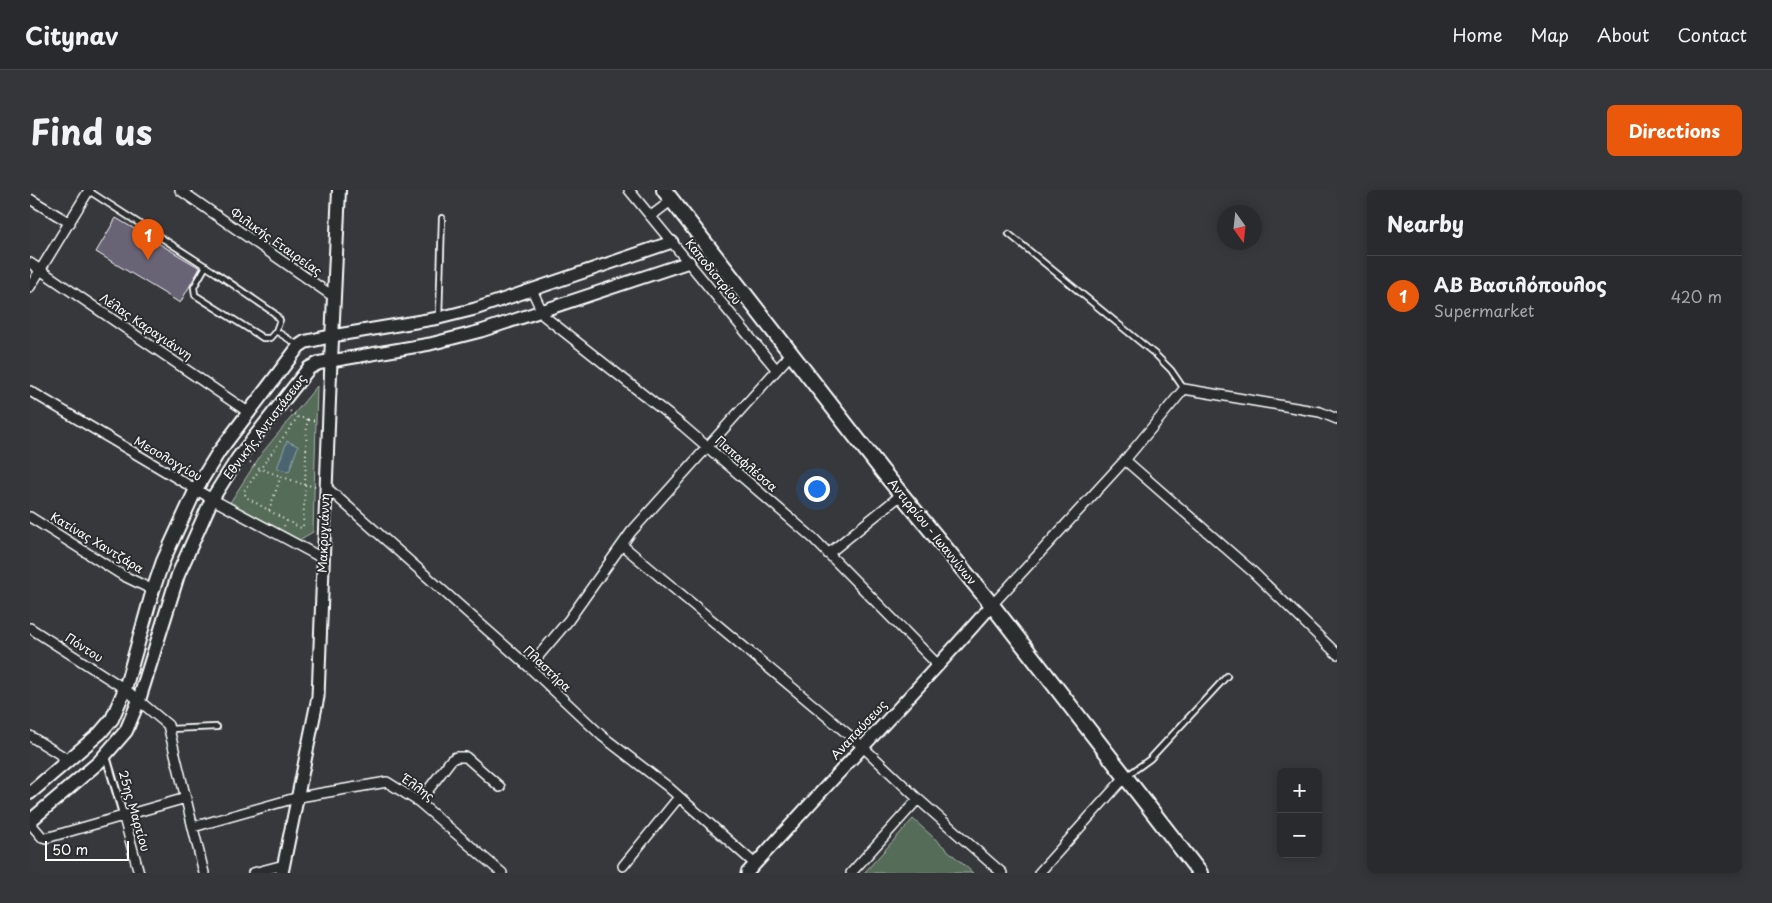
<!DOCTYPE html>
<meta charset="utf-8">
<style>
:root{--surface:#282a2d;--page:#343639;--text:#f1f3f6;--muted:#a5a7aa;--line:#444649;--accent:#ea580c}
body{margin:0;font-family:"Playpen Sans",sans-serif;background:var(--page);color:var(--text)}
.controls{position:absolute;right:15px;bottom:15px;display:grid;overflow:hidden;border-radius:8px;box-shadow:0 2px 12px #0003}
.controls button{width:45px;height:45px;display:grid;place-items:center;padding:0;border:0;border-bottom:1px solid var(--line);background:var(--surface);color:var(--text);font:25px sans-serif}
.compass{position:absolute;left:1187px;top:15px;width:45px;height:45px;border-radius:50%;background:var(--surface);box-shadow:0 2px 12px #0003;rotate:165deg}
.scale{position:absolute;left:15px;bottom:12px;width:84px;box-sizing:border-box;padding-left:5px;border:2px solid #fff;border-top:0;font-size:14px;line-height:18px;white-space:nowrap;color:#fff;-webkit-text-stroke:4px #2a2d2e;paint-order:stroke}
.you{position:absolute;left:786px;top:298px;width:18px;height:18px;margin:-12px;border:4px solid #fff;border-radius:50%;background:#1a73e8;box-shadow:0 0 0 8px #1a73e833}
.badge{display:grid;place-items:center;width:32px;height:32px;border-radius:50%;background:var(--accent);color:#fff;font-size:16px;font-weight:700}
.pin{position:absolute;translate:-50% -41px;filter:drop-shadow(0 1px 2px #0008)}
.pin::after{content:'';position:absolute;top:26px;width:18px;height:15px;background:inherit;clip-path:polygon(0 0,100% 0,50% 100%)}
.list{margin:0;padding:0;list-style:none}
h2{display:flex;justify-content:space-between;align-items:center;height:65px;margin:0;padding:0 20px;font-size:21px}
h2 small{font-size:16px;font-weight:400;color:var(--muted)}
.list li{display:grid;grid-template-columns:32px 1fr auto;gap:15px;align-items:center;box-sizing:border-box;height:80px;padding:0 20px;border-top:1px solid var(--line)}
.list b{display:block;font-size:19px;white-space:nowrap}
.list p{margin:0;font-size:16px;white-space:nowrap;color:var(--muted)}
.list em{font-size:16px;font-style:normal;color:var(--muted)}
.map{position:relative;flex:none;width:1307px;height:683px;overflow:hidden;border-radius:8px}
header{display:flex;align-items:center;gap:30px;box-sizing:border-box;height:70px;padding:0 25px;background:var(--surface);border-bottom:1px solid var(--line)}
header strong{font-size:24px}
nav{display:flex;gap:28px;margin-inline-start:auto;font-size:18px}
.intro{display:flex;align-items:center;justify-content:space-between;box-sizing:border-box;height:120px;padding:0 30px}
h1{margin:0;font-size:35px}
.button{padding:12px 22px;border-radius:8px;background:var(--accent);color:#fff;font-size:18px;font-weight:700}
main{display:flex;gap:30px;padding:0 30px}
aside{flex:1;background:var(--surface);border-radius:8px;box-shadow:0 2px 12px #0003}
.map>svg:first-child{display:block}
.green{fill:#556c58;stroke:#aab6ac}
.water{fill:#4b656f;stroke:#93a3a9}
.building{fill:#686375;stroke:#fff}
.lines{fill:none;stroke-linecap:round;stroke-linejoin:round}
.service-casing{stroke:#fff;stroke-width:8}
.pedestrian-casing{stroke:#fff;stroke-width:10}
.minor-casing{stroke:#fff;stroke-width:12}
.tertiary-casing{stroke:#fff;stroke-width:15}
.secondary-casing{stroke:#fff;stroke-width:16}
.primary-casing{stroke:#fff;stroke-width:18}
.path{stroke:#fff;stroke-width:2;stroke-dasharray:1 4;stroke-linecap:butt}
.service{stroke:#2a2d2e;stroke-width:4.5}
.pedestrian{stroke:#2a2d2e;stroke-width:6}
.minor{stroke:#2a2d2e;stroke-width:9}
.tertiary{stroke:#2a2d2e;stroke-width:11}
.secondary{stroke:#2a2d2e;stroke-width:12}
.primary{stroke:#2a2d2e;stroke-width:14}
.labels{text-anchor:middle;stroke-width:4;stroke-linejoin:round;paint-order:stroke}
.street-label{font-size:12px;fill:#fff;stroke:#2a2d2e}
</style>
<header>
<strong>Citynav</strong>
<nav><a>Home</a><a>Map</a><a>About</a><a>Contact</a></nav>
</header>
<div class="intro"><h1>Find us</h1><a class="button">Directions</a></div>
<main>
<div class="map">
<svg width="1307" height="683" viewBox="0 0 1307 683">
<rect width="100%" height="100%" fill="#36383c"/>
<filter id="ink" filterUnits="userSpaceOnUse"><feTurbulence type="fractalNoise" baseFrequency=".02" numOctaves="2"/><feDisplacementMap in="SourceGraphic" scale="10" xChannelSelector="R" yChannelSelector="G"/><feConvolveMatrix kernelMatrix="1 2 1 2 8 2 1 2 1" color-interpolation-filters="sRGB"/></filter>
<g filter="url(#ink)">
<path class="green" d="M287,196l-4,146 -14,8 -70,-36 33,-51z
M883,629l60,54h-109z"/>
<path class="water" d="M257,251l11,5 -9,26 -12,-4z"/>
<path class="building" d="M86,28l84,50 -20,35 -84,-51z"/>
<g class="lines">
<g class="service-casing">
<path id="service" d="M59,1l127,82 58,40 6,7 -4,11 22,14
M979,44l147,121 15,15 13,19
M176,76l-12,21 1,8 68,43h7l6,-7
M409,127l3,-99
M139,539l48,-2
M1098,585l22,-16 77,-83"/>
</g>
<g class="pedestrian-casing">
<path id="pedestrian" d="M76,566l17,58"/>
</g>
<g class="minor-casing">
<path id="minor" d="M150,0l154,107
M599,0l147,179
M0,9l40,24
M621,26l21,-16
M0,73l218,149
M0,97l59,-97
M502,100l12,26 139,110 131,113 125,127
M0,201l182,108 110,59
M1095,270l128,112 84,82
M296,297l203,180 73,69 65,50 88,78
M0,327l92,58 31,15
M592,355l240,201 56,53 84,74
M798,364l73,-59
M962,415l133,-145 59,-71 136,23 17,7
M0,438l95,61 43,36 36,148
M499,477l39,-46 63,-89 160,-178
M0,546l39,24
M389,612l32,-42 5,-3h10l34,30
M93,624l16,59
M0,633l12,14 4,1 140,-40
M163,637l106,-30 88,-15 32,20 83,71
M593,676l56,-69
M223,683l31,-8
M821,683l67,-74
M1009,683l87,-97"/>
</g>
<g class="tertiary-casing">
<path id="tertiary" d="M302,146l107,-18 36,-9 197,-67
M252,683l36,-176 13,-336 99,-17 51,-13 208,-69
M717,683c81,-90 165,-177 245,-268"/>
</g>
<g class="secondary-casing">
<path id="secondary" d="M0,603l70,-60 12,-14 13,-30 28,-99 10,-29 33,-72 22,-36 81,-107 6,-4 27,-6
M0,631l69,-59 27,-31 13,-31 39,-125 34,-76 26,-41 71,-90 10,-5 12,-2 8,-171"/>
</g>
<g class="primary-casing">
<path id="primary" d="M634,0l219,282 109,133 208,268"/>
</g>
<path class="path" d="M260,221l8,6
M278,230l10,1
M220,272l11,7 44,16 2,-66 -9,-2 -54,74 2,6 41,24
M239,320l12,-34
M254,336l3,-5 14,7 2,-1 2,-42 11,1"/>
<use href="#service" class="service"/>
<use href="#pedestrian" class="pedestrian"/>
<use href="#minor" class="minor"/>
<use href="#tertiary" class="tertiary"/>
<use href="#secondary" class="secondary"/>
<use href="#primary" class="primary"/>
</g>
</g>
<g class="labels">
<g class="street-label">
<text transform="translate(246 52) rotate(35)" y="4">Φιλικής Εταιρείας</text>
<text transform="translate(683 82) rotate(51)" y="4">Καποδιστρίου</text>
<text transform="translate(116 137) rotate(34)" y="4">Λέλας Καραγιάννη</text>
<text transform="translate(235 237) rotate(-53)" y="4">Εθνικής Αντιστάσεως</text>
<text transform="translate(138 269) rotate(30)" y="4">Μεσολογγίου</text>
<text transform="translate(716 274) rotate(41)" y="4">Παπαφλέσσα</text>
<text transform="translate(902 342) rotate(51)" y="4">Αντιρρίου - Ιωαννίνων</text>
<text transform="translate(294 343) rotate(-88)" y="4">Μακρυγιάννη</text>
<text transform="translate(67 353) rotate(31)" y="4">Κατίνας Χαντζάρα</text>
<text transform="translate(54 458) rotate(33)" y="4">Πόντου</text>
<text transform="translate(517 479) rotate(43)" y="4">Πλαστήρα</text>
<text transform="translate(829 540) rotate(-47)" y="4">Αναπαύσεως</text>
<text transform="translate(388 598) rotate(35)" y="4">Έλλης</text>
<text transform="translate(104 621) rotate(74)" y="4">25ης Μαρτίου</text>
</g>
</g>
</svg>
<div class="controls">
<button>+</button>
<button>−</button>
</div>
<svg class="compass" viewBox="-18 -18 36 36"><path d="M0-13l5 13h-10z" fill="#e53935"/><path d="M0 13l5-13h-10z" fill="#a5a7aa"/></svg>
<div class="scale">50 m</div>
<div class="you"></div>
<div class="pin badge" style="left:118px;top:70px">1</div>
</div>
<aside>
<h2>Nearby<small></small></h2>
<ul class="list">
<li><span class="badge">1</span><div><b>ΑΒ Βασιλόπουλος</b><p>Supermarket</p></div><em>420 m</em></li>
</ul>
</aside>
</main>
